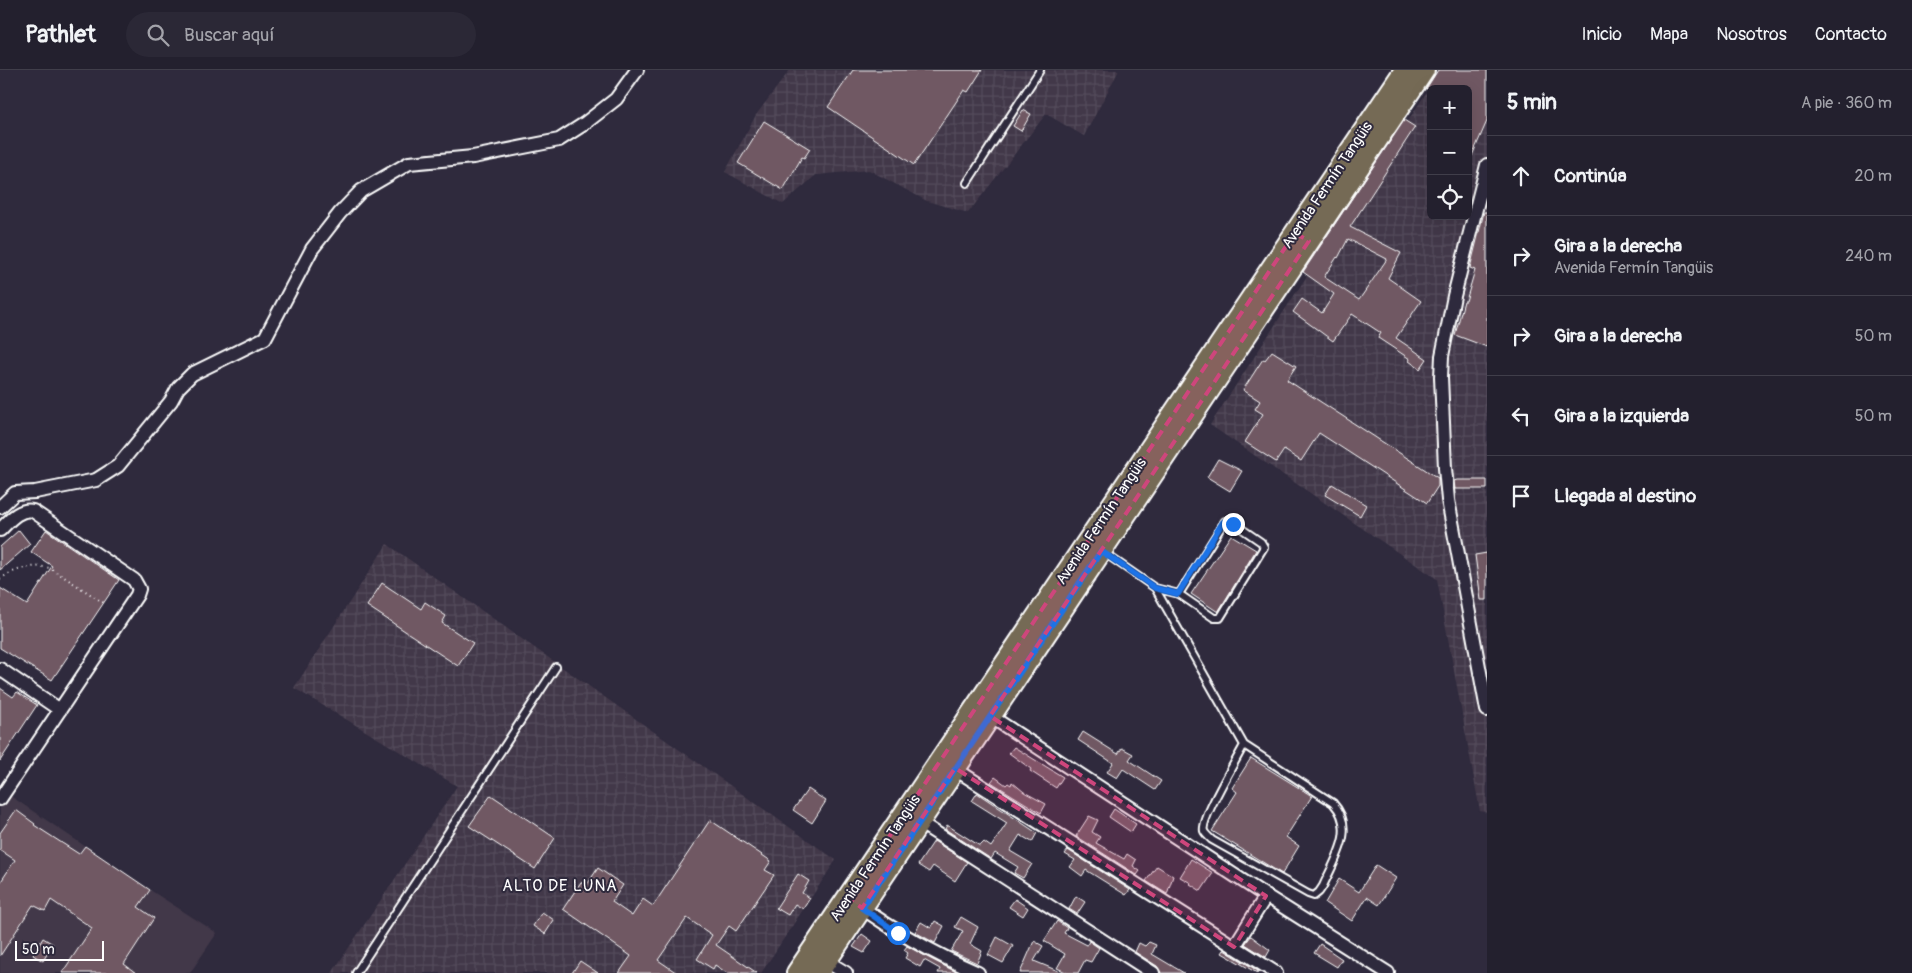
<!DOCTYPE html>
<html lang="es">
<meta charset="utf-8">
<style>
:root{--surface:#23202e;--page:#2b2836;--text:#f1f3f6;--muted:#a3a3aa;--line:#403e4a}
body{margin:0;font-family:Pangolin,sans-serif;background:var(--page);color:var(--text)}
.controls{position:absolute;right:15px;top:15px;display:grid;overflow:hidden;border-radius:8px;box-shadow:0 5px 20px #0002}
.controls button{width:45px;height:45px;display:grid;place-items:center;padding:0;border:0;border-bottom:1px solid var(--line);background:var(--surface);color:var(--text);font:25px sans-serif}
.scale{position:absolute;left:15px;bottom:12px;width:89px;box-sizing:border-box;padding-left:5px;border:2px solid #fff;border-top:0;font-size:14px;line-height:18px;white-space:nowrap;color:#fff;-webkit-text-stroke:4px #2f2a3d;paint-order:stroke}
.stop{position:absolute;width:15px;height:15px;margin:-11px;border:4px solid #1a73e8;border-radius:50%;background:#fff}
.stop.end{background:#1a73e8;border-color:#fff;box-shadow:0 1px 5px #0008}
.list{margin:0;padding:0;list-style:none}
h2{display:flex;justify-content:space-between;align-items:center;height:65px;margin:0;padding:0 20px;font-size:21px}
h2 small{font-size:16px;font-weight:400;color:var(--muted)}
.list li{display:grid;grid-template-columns:32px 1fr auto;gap:15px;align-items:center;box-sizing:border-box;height:80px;padding:0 20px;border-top:1px solid var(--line)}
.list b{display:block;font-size:19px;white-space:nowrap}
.list p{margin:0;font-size:16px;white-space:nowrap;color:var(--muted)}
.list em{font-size:16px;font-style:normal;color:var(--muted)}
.icon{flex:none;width:28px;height:28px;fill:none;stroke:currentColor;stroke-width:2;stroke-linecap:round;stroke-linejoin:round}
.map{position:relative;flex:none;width:1487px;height:903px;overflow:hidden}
header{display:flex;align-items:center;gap:30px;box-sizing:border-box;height:70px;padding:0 25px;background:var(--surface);border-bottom:1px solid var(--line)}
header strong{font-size:24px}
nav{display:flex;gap:28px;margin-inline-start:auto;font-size:18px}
.search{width:350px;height:45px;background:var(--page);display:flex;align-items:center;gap:12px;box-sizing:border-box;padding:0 18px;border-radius:28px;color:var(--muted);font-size:19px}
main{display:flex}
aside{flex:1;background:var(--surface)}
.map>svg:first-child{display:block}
.built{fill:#423849}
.industrial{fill:url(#industrial-grid);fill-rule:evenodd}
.building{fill:#705864;stroke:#fff;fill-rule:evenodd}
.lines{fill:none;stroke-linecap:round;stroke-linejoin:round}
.lane-casing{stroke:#fff;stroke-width:10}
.street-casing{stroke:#fff;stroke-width:16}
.primary-casing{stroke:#fff;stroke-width:24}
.path{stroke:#fff;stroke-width:2;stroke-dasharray:1 4;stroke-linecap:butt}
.lane{stroke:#2f2a3d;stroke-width:6}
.street{stroke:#2f2a3d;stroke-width:12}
.primary{stroke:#756a55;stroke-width:20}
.route{stroke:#1a73e8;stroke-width:6}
.marked{fill:#ce467c;fill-opacity:0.2;stroke:#ce467c;stroke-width:4;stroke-dasharray:10 6;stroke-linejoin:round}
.labels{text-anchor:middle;stroke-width:4;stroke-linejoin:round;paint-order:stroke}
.street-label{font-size:15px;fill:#fff;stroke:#2f2a3d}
.neighbourhood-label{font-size:16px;letter-spacing:1px;fill:#fff;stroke:#2f2a3d}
</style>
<header>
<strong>Pathlet</strong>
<div class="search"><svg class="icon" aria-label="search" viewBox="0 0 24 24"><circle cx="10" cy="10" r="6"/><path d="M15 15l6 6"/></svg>Buscar aquí</div>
<nav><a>Inicio</a><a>Mapa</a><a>Nosotros</a><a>Contacto</a></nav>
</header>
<main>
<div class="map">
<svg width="1487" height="903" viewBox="0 0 1487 903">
<defs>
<pattern id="industrial-grid" width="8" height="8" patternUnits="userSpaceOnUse" patternTransform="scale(1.25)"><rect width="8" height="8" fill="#423849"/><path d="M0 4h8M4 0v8" fill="none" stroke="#554c5b"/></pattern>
</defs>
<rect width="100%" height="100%" fill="#2f2a3d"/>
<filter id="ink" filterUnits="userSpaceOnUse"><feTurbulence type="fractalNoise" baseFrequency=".02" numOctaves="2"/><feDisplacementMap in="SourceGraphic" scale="10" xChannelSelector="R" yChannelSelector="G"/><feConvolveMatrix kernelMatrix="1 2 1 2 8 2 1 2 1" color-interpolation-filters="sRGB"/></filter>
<g filter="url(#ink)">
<path class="built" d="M9,725l141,95 67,43 -27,40h-190v-165z"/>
<path class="industrial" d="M790,0h329l-35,66 -38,-22 -78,99 -41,-12 -58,-31 -53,5 -33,29 -58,-32 31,-57z
M1441,0h46v743l-7,-2 -43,-232 -227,-154zM1431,19h37v127h-37z
M387,474l449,316 -75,113h-429l125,-187 -163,-98z"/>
<path class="building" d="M853,0h129l-14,22 -4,-2 -50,75 -86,-58z
M1438,0h49v51l-19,44v-76h-42z
M1023,40l8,4 -10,17 -8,-5z
M1404,50l11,7 -65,100 51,26 -13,25 33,23 -25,37 31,21 -7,10 -11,-8 1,-2 -32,-21 3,-5 -29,-19 -19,27 -40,-29 9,-13 20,14 12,-19 -31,-22zM1348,169l39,20 -28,41 -35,-23 13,-20 1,1z
M764,51l46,28 -6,9 -2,-1 -19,33 -45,-27z
M1484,142h3v135l-32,-12 9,-34h2l9,-31 -5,-2z
M1272,281l24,15 -9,14 151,98v8l-11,17 -108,-70 -18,28 -17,-11 -8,12 -31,-20 18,-28 -8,-5 5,-8 -17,-11 20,-31 2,1z
M1218,389l24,12 -12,20 -23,-14z
M1457,410h30v9h-32l-1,-8z
M1332,414l34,21 -6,11 -35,-21z
M19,460l11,14 -30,26v-23z
M46,460l73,50 -67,100 -52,-32v-60l27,17 25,-39 -21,-14z
M1231,465l25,15 -38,62 -27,-18z
M1487,483v47h-6l-6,-45z
M382,513l39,26 4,-7 21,14 -4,7 31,20 -15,23 -91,-60z
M0,618l13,9 4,-5 20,13 -37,56z
M1083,662l35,22 4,-6 11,6 -4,6 32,21 -6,9 -32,-21 -6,9 -10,-6 6,-9 -35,-23z
M1014,677l49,30 -7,11 -26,-17 1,-2 -22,-16z
M1251,688l61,38 -26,41 13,9 -17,28 -70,-43 25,-39 -5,-4z
M995,707l11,8 2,-2 3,2 1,-3 12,10 22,12 -5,9 -50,-31z
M808,719l18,12 -14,22 -19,-13z
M977,723l60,40 -5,9 -12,-7 -10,16 22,13 -9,14 -9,-5 4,-6 -23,-14 -4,6 -46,-30 2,-4 33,21 4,-4 7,5 16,-24 -35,-22z
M491,725l64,43 -20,31 -66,-43z
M1114,739l22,15 -5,8 -22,-15z
M16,740l19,14 -1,1 45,29 6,-8 65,44 -12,17 16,11 -30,46 12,9h-74l30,-45 -41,-28 -6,11 -12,-6 -33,51v-73l15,-23 -15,-10v-17z
M1089,746l9,4 -6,12 8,5 -4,6 28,16 3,-5 9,6 -3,6 7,5 -3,4 -61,-39z
M710,750l61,41 -6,9 9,5 -38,56 -7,-5 -13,19 41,28h-30l-12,-8 -2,4 -16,-10 15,-24 -25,-17 -29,42 19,13h-58l12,-17 -68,-47 18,-27 5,4 12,-18 25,17 -11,17 20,14 11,-17 10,7z
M934,771l33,21 -12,19 -22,-15 -4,6 -11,-7z
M1068,780l62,40 -4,5 -40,-25 -4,6 -12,-9 5,-7 -10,-6z
M1191,789l22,14 -12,18 -11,-7 1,-1 -11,-6z
M1376,795l20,13 -17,27 -12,-8 -15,24 -27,-18 14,-24 20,13z
M1157,796l16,10 -6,18 -21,-13z
M798,804l11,7 -7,12 8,5 -7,11 -8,-5 -7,11 -12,-7z
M1076,826l9,6 -8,12 -8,-5z
M1015,829l13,9 -5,8 -14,-9z
M542,842l12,8 -9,14 -12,-8z
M961,847l17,10 -8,17 12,7 -5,12 -26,-12 12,-20 -8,-4z
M935,851l9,5 -9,17 -20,-11 6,-10 10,6z
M1057,851l10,7 -3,5 23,12 2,-4 10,7 -8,14 -6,-2 -7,13h-10l-11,-5 8,-14 -21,-13z
M862,864l10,7 -8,12 -11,-6z
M1251,866l19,14 -4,7 -21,-13z
M997,867l16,9 -10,17 -15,-8z
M43,868l10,6 -10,17 -10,-6z
M1034,871l9,5 -9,15 29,12h-43z
M1149,872l7,3 -4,9 32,19h-23l-4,-7 -22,-14 4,-9 6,3z
M1320,874l22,15 -5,8 -23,-14z
M907,876l20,11 31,16h-20l2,-4 -16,-9 -4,7 -15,-9 3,-5 -4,-3z
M1224,880l34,21 -1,2 -35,-20z
M580,891l18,12h-26z"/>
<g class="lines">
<g class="lane-casing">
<path id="lane" d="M967,113l73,-113
M1103,482l52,36 89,157 89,58c24,26 2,56 -10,83l-4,6 -5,4 -6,-2 -96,-54c-2,-2 -7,-6 -8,-9 -4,-11 33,-72 40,-86
M1155,518l24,6 46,-73 4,-1 32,22 3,5 -44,71h-6l-35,-24
M356,903l200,-306"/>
</g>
<g class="street-casing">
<path id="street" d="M1487,95l-33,131 -12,60 -1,21 4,91 3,32 39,210
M0,437l15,-14 20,-1 61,-12 22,-14 53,-65 7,-13 14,-14 73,-36 47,-89 28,-36 21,-22 48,-28 64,-6 86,-17 25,-16 32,-25 21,-29
M0,460c9,-9 19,-22 33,-19l101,69 5,9 -2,6 -137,204
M0,599l60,41
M990,646l276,180 122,77
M955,699l321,204
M919,752l234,151
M857,834c38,28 78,50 121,69
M1234,877l32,-51
M826,891l20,12"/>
</g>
<g class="primary-casing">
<path id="primary" d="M797,903l608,-903
M818,903l606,-903"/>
</g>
<path class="path" d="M0,509c15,-10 32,-15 50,-11l54,35"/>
<use href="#lane" class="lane"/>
<use href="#street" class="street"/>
<use href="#primary" class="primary"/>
</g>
</g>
<g class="lines" filter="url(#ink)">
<path class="route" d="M898,863l-36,-25 239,-357 54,37 23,6 45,-72 6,-2 4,4"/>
</g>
<path class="marked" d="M1295,163l14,8 -319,475 276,180 -32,51 -279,-179 -93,140 -14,-10z"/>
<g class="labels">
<g class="street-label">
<text transform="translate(1327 115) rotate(-56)" y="5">Avenida Fermín Tangüis</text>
<text transform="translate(1101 451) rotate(-56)" y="5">Avenida Fermín Tangüis</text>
<text transform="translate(875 788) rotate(-56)" y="5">Avenida Fermín Tangüis</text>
</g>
<g class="neighbourhood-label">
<text x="560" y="821">ALTO DE LUNA</text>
</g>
</g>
</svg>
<div class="controls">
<button>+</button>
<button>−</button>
<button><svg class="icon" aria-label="locate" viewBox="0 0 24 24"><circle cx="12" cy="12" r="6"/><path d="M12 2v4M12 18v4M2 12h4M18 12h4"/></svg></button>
</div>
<div class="scale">50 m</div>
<div class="stop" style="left:898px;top:863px"></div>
<div class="stop end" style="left:1233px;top:454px"></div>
</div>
<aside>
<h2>5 min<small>A pie · 360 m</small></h2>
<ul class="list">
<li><svg class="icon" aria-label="ahead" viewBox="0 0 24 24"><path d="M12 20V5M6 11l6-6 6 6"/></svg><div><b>Continúa</b></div><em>20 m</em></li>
<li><svg class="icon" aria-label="right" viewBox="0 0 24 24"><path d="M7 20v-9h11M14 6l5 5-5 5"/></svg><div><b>Gira a la derecha</b><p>Avenida Fermín Tangüis</p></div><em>240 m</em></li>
<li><svg class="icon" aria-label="right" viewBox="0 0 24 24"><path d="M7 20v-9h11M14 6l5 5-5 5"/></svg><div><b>Gira a la derecha</b></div><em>50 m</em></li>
<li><svg class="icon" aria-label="left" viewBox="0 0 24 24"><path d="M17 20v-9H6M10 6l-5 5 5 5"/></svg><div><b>Gira a la izquierda</b></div><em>50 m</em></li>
<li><svg class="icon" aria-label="arrive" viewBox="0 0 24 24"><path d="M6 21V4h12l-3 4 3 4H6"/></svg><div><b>Llegada al destino</b></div></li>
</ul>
</aside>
</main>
